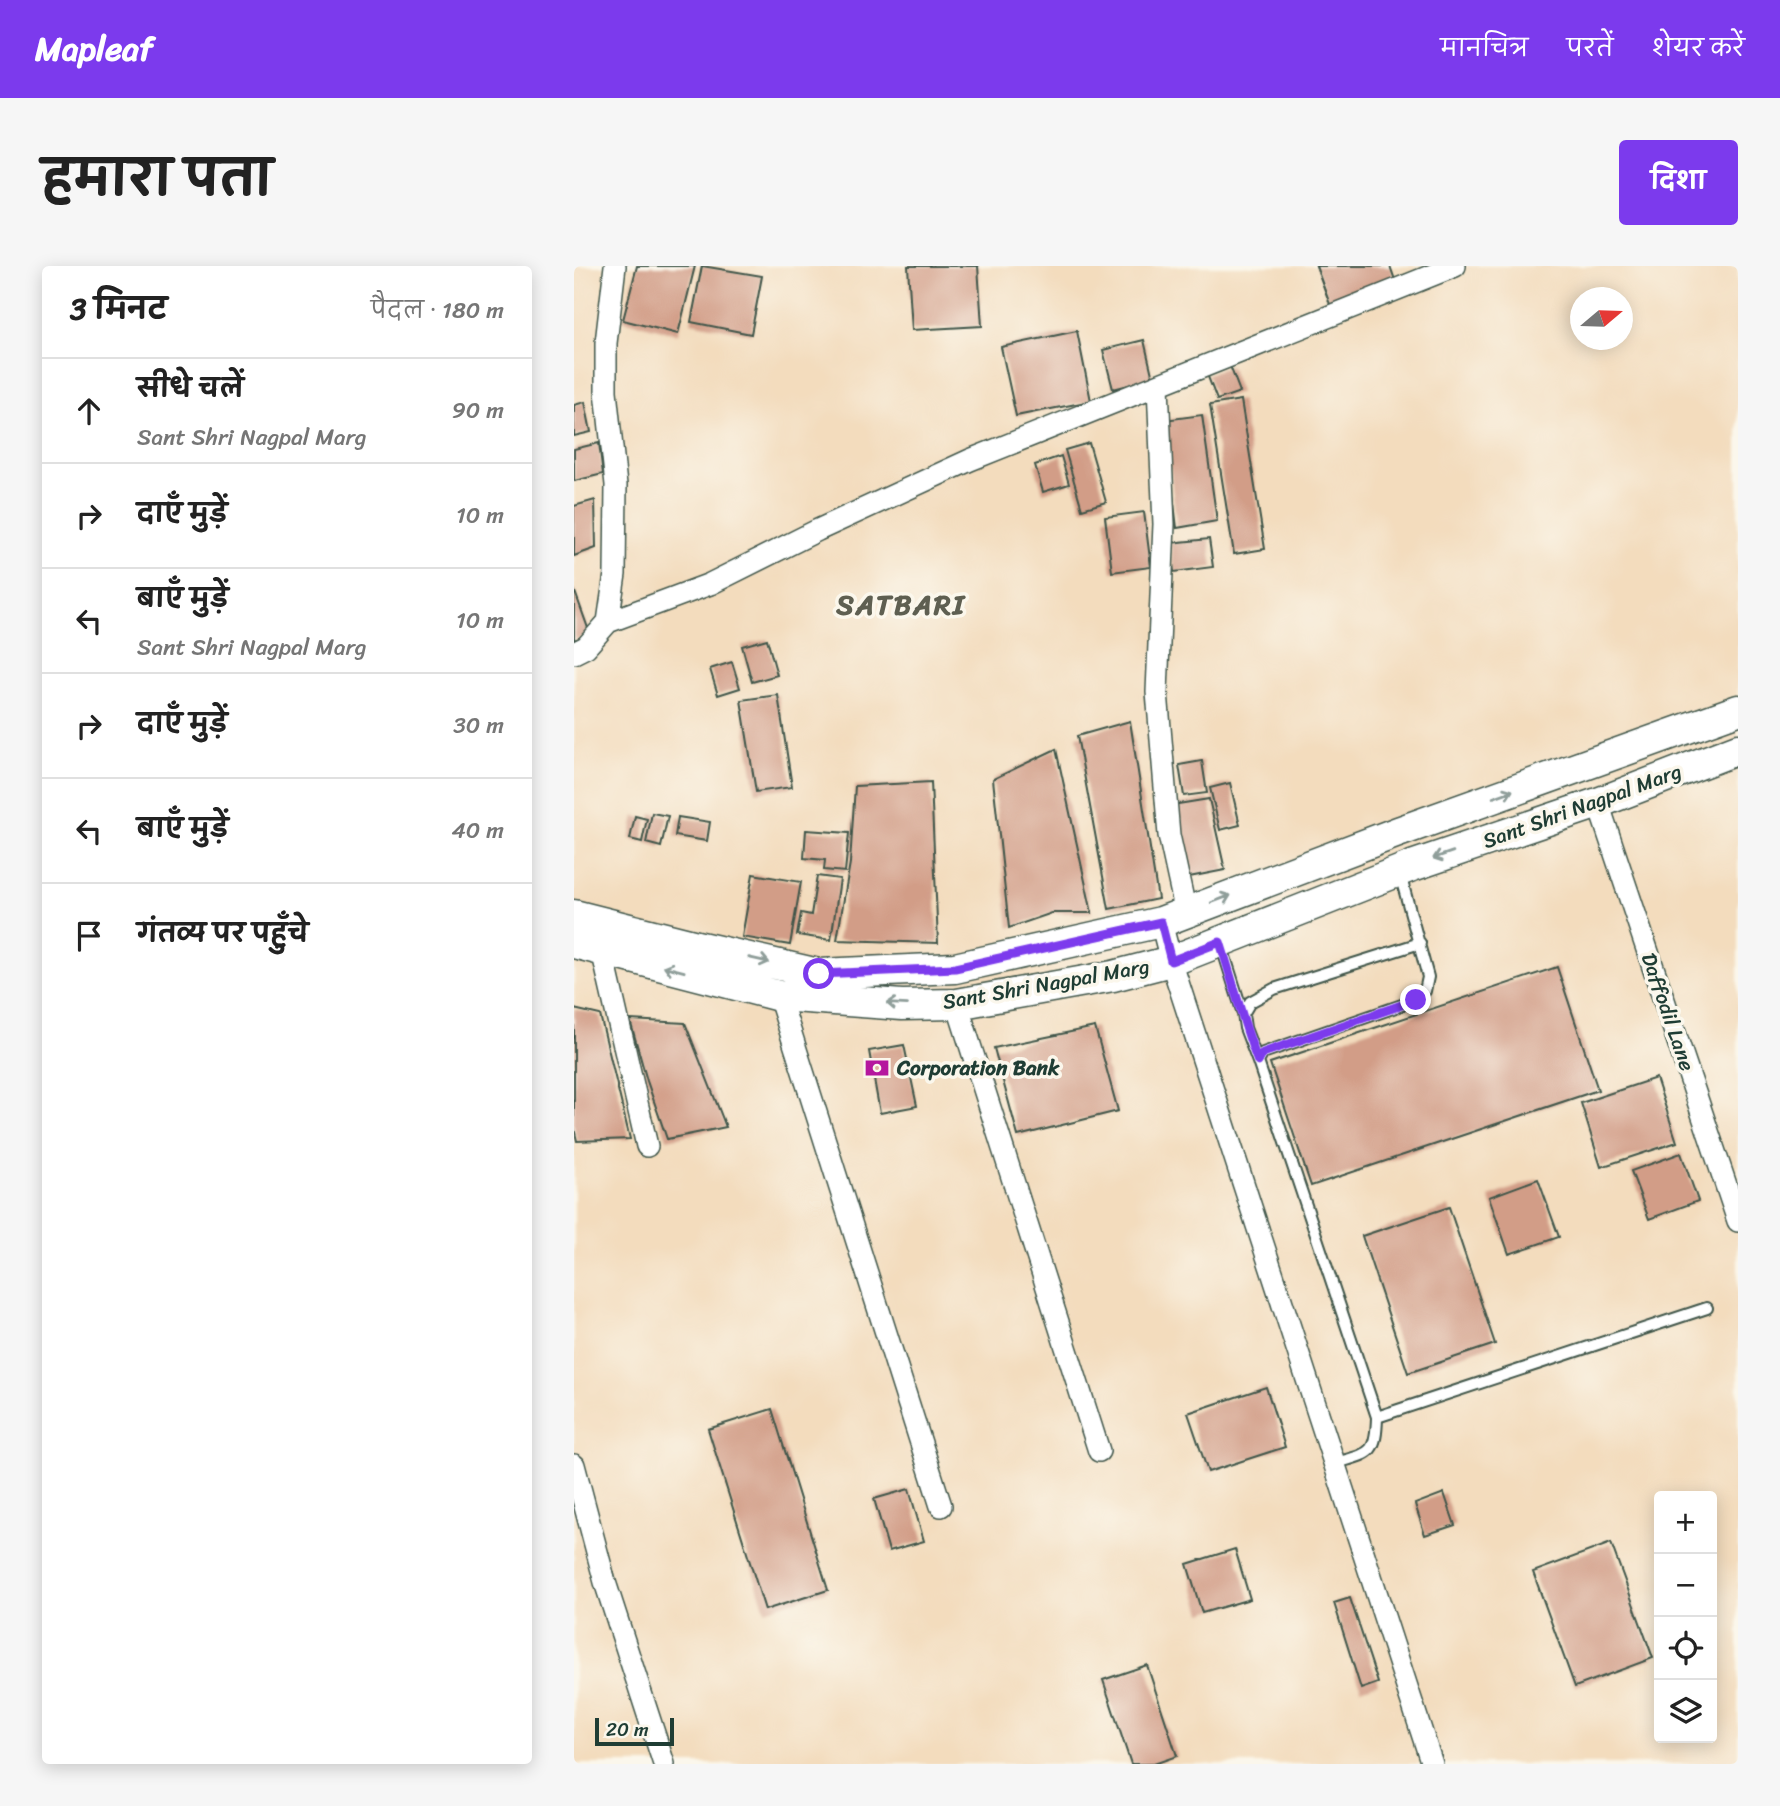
<!DOCTYPE html>
<html lang="hi">
<meta charset="utf-8">
<style>
:root{--surface:#fff;--page:#f6f6f6;--text:#222;--muted:#767676;--line:#e0e0e0;--accent:#7c3aed}
body{margin:0;font-family:Sriracha,"Playpen Sans Deva",sans-serif;background:var(--page);color:var(--text)}
.controls{position:absolute;right:21px;bottom:21px;display:grid;overflow:hidden;border-radius:7px;box-shadow:0 4px 18px #0003}
.controls button{width:63px;height:63px;display:grid;place-items:center;padding:0;border:0;border-bottom:2px solid var(--line);background:var(--surface);color:var(--text);font:35px sans-serif}
.compass{position:absolute;left:996px;top:21px;width:63px;height:63px;border-radius:50%;background:var(--surface);box-shadow:0 4px 18px #0003;rotate:71deg}
.scale{position:absolute;left:21px;bottom:18px;width:79px;box-sizing:border-box;padding-left:7px;border:4px solid #1f3d34;border-top:0;font-size:19px;line-height:24px;white-space:nowrap;color:#1f3d34;-webkit-text-stroke:5px #fbf7ec;paint-order:stroke}
.stop{position:absolute;width:21px;height:21px;margin:-16px;border:5px solid #7c3aed;border-radius:50%;background:#fff}
.stop.end{background:#7c3aed;border-color:#fff;box-shadow:0 2px 7px #0008}
.list{margin:0;padding:0;list-style:none}
h2{display:flex;justify-content:space-between;align-items:center;height:91px;margin:0;padding:0 28px;font-size:30px}
h2 small{font-size:23px;font-weight:400;color:var(--muted)}
.list li{display:grid;grid-template-columns:46px 1fr auto;gap:21px;align-items:center;box-sizing:border-box;height:105px;padding:0 28px;border-top:2px solid var(--line)}
.list b{display:block;font-size:26px;white-space:nowrap}
.list p{margin:0;font-size:23px;white-space:nowrap;color:var(--muted)}
.list em{font-size:23px;font-style:normal;color:var(--muted)}
.icon{flex:none;width:38px;height:38px;fill:none;stroke:currentColor;stroke-width:2;stroke-linecap:round;stroke-linejoin:round}
.map{position:relative;flex:none;width:1164px;height:1498px;overflow:hidden;border-radius:7px}
header{display:flex;align-items:center;gap:42px;box-sizing:border-box;height:98px;padding:0 35px;background:var(--accent);color:#fff}
header strong{font-size:33px}
nav{display:flex;gap:38px;margin-inline-start:auto;font-size:24px}
.intro{display:flex;align-items:center;justify-content:space-between;box-sizing:border-box;height:168px;padding:0 42px}
h1{margin:0;font-size:49px}
.button{padding:18px 32px;border-radius:7px;background:var(--accent);color:#fff;font-size:24px;font-weight:700}
main{display:flex;gap:42px;padding:0 42px}
aside{flex:1;background:var(--surface);border-radius:7px;box-shadow:0 4px 18px #0003}
.map>svg:first-child{display:block}
.building{fill:#d29d87}
.lines{fill:none;stroke-linecap:round;stroke-linejoin:round}
.service-casing{stroke:#3f5549;stroke-width:14}
.minor-casing{stroke:#3f5549;stroke-width:24}
.secondary-casing{stroke:#3f5549;stroke-width:33}
.service{stroke:#fff;stroke-width:10}
.minor{stroke:#fff;stroke-width:21}
.secondary{stroke:#fff;stroke-width:30}
.oneway{stroke:#8f9e9a}
.route{stroke:#7c3aed;stroke-width:9}
.labels{text-anchor:middle;stroke-width:7;stroke-linejoin:round;paint-order:stroke}
.street-label{font-size:21px;fill:#1f3d34;stroke:#fbf7ec}
.poi-label{font-size:21px;font-weight:bold;fill:#1f3d34;stroke:#fbf7ec;text-anchor:start}
.district-label{font-size:28px;font-weight:bold;letter-spacing:2px;fill:#5e5f51;stroke:#fbf7ec}
</style>
<header>
<strong>Mapleaf</strong>
<nav><a>मानचित्र</a><a>परतें</a><a>शेयर करें</a></nav>
</header>
<div class="intro"><h1>हमारा पता</h1><a class="button">दिशा</a></div>
<main>
<aside>
<h2>3 मिनट<small>पैदल · 180 m</small></h2>
<ul class="list">
<li><svg class="icon" aria-label="ahead" viewBox="0 0 24 24"><path d="M12 20V5M6 11l6-6 6 6"/></svg><div><b>सीधे चलें</b><p>Sant Shri Nagpal Marg</p></div><em>90 m</em></li>
<li><svg class="icon" aria-label="right" viewBox="0 0 24 24"><path d="M7 20v-9h11M14 6l5 5-5 5"/></svg><div><b>दाएँ मुड़ें</b></div><em>10 m</em></li>
<li><svg class="icon" aria-label="left" viewBox="0 0 24 24"><path d="M17 20v-9H6M10 6l-5 5 5 5"/></svg><div><b>बाएँ मुड़ें</b><p>Sant Shri Nagpal Marg</p></div><em>10 m</em></li>
<li><svg class="icon" aria-label="right" viewBox="0 0 24 24"><path d="M7 20v-9h11M14 6l5 5-5 5"/></svg><div><b>दाएँ मुड़ें</b></div><em>30 m</em></li>
<li><svg class="icon" aria-label="left" viewBox="0 0 24 24"><path d="M17 20v-9H6M10 6l-5 5 5 5"/></svg><div><b>बाएँ मुड़ें</b></div><em>40 m</em></li>
<li><svg class="icon" aria-label="arrive" viewBox="0 0 24 24"><path d="M6 21V4h12l-3 4 3 4H6"/></svg><div><b>गंतव्य पर पहुँचे</b></div></li>
</ul>
</aside>
<div class="map">
<svg width="1164" height="1498" viewBox="0 0 1164 1498">
<rect width="100%" height="100%" fill="#fbf7ec"/>
<filter id="ink" filterUnits="userSpaceOnUse"><feTurbulence type="fractalNoise" baseFrequency=".0143" numOctaves="2"/><feDisplacementMap in="SourceGraphic" scale="14" xChannelSelector="R" yChannelSelector="G"/><feConvolveMatrix kernelMatrix="1 2 1 2 8 2 1 2 1" color-interpolation-filters="sRGB"/></filter>
<filter id="wash" filterUnits="userSpaceOnUse"><feTurbulence type="fractalNoise" baseFrequency=".00686" numOctaves="4" result="noise"/><feDisplacementMap in="SourceGraphic" scale="28" xChannelSelector="R" yChannelSelector="G"/><feGaussianBlur stdDeviation="1.57" result="paint"/><feColorMatrix in="noise" values="0 0 0 0 0 0 0 0 0 0 0 0 0 0 0 0 0 1.4 0 .05"/><feComposite in="paint" operator="in"/></filter>
<g filter="url(#wash)">
<rect width="100%" height="100%" fill="#f3dcbd"/>
<g id="blocks">
<path class="building" d="M63,0h58l-17,68 -55,-14z
M128,0l60,10 -11,58 -60,-12z
M334,0h70l4,60 -70,4z
M742,0h74l6,17 -65,24z
M503,65l14,70 -75,15 -15,-69z
M570,74l9,39 -40,10 -10,-39z
M656,100l10,26 -23,8 -10,-26z
M667,134l24,149 -31,5 -24,-149z
M11,136l6,30 -17,4v-31z
M628,149l15,106 -40,7 -13,-108z
M25,177l4,31 -29,7v-32z
M515,177l17,59 -24,7 -17,-59z
M487,190l8,28 -26,8 -8,-27z
M21,234l1,48 -22,8v-50z
M570,246l7,55 -39,5 -7,-55z
M635,273l4,28 -39,5 -4,-29z
M0,323l16,45 -16,6z
M193,373l10,36 -25,7 -10,-36z
M158,396l8,26 -22,7 -8,-26z
M204,429l14,92 -36,5 -15,-92z
M556,455l28,178 -49,10 -32,-173z
M482,483l36,164h-40l-43,15 -16,-149z
M628,495l5,32 -23,3 -5,-31z
M357,516l7,161 -101,-3 13,-77 5,-77z
M656,517l10,42 -20,5 -10,-42z
M635,533l16,71 -41,8 -12,-73z
M78,547l16,3 -7,31 -15,-4z
M61,550l12,3 -5,23 -12,-3z
M104,551l32,5 -3,19 -32,-5z
M232,564l43,3 -4,39 -21,-2 1,-10 -21,-2z
M179,608l48,8 -11,63 -48,-8z
M243,610l23,3 -9,61 -34,-5 4,-22 10,2z
M983,701l41,123 -287,96 -41,-123z
M0,743l26,6 30,124 -53,2 -3,-13z
M56,754l55,3 41,104 -59,12 -20,-58z
M521,761l23,84 -100,25 -24,-88z
M330,779l13,61 -37,7 -11,-62z
M1082,812l21,64 -76,25 -20,-64z
M1107,887l17,48 -49,18 -18,-48z
M964,913l21,58 -50,17 -20,-57z
M875,941l46,137 -87,29 -46,-137z
M692,1121l19,60 -77,25 -20,-59z
M198,1143l56,181 -63,20 -57,-181z
M335,1223l15,52 -35,10 -15,-52z
M870,1227l11,32 -30,10 -10,-31z
M1037,1277l42,115 -78,29 -42,-115z
M661,1283l15,50 -48,14 -15,-49z
M776,1332l28,85 -17,6 -27,-86z
M573,1399l30,91 -23,8h-23l-28,-84z"/>
</g>
</g>
<g filter="url(#ink)">
<use href="#blocks" fill-opacity="0" stroke="#3f5549" stroke-width="2"/>
<g class="lines">
<g class="service-casing">
<path id="service" d="M647,678l22,70
M684,796l-13,-34 -2,-14 7,-12 24,-13 146,-46
M803,1151l330,-109
M762,1197c34,-10 40,-8 41,-46l-119,-355 5,-9 153,-53 9,-9 3,-14 -28,-103"/>
</g>
<g class="minor-casing">
<path id="minor" d="M584,120l6,138 -7,168 12,143 17,78
M34,356l102,-38 108,-54 152,-70 485,-194
M0,387l12,-6 22,-25 7,-48 1,-89 -10,-94v-48l9,-77
M1024,537l140,418
M587,656l10,39 261,803
M28,684l45,196
M205,730l162,510
M383,738l142,447
M0,1199l31,117 59,182"/>
</g>
<g class="secondary-casing">
<path id="secondary" d="M0,649l123,31 122,28 136,-6 206,-46 237,-90 340,-122
M0,677l205,53 123,9 55,-1 156,-28 58,-15 241,-95 186,-63 140,-54"/>
</g>
<use href="#service" class="service"/>
<use href="#minor" class="minor"/>
<use href="#secondary" class="secondary"/>
</g>
<defs><path id="oneway-shaft" d="M-6 0H5M1.5-3L5.5 0L1.5 3" fill="none" stroke-width="1.6" stroke-linecap="round" stroke-linejoin="round" transform="scale(1.75)"/></defs>
<g class="oneway">
<use href="#oneway-shaft" transform="translate(929 528) rotate(-20)"/>
<use href="#oneway-shaft" transform="translate(869 589) rotate(161)"/>
<use href="#oneway-shaft" transform="translate(647 633) rotate(-21)"/>
<use href="#oneway-shaft" transform="translate(185 694) rotate(13)"/>
<use href="#oneway-shaft" transform="translate(100 703) rotate(-165)"/>
<use href="#oneway-shaft" transform="translate(323 738) rotate(-177)"/>
</g>
</g>
<g class="lines" filter="url(#ink)">
<path class="route" d="M245,708l136,-6 206,-46 10,39 49,-19c13,40 23,81 38,120l5,-9 153,-53"/>
</g>
<defs>
<g id="bank-bare" transform="scale(1.89)"><path d="M-6-4H6V4H-6ZM0-2.3a2.3 2.3 0 1 0 0 4.6a2.3 2.3 0 1 0 0-4.6Z" fill="#b5179e" stroke="#fbf7ec" stroke-width="2.5" paint-order="stroke"/></g>
</defs>
<g fill-rule="evenodd">
<use href="#bank-bare" x="303" y="802"/>
</g>
<g class="labels">
<g class="street-label">
<text transform="translate(1008 540) rotate(-20)" y="7">Sant Shri Nagpal Marg</text>
<text transform="translate(472 718) rotate(-10)" y="7">Sant Shri Nagpal Marg</text>
<text transform="translate(1094 746) rotate(71)" y="7">Daffodil Lane</text>
</g>
<g class="poi-label">
<text x="323" y="809">Corporation Bank</text>
</g>
<g class="district-label">
<text x="327" y="348">SATBARI</text>
</g>
</g>
</svg>
<div class="controls">
<button>+</button>
<button>−</button>
<button><svg class="icon" aria-label="locate" viewBox="0 0 24 24"><circle cx="12" cy="12" r="6"/><path d="M12 2v4M12 18v4M2 12h4M18 12h4"/></svg></button>
<button><svg class="icon" aria-label="layers" viewBox="0 0 24 24"><path d="M12 4l9 5-9 5-9-5zM3 14l9 5 9-5"/></svg></button>
</div>
<svg class="compass" viewBox="-18 -18 36 36"><path d="M0-13l5 13h-10z" fill="#e53935"/><path d="M0 13l5-13h-10z" fill="#767676"/></svg>
<div class="scale">20 m</div>
<div class="stop" style="left:245px;top:708px"></div>
<div class="stop end" style="left:842px;top:734px"></div>
</div>
</main>
